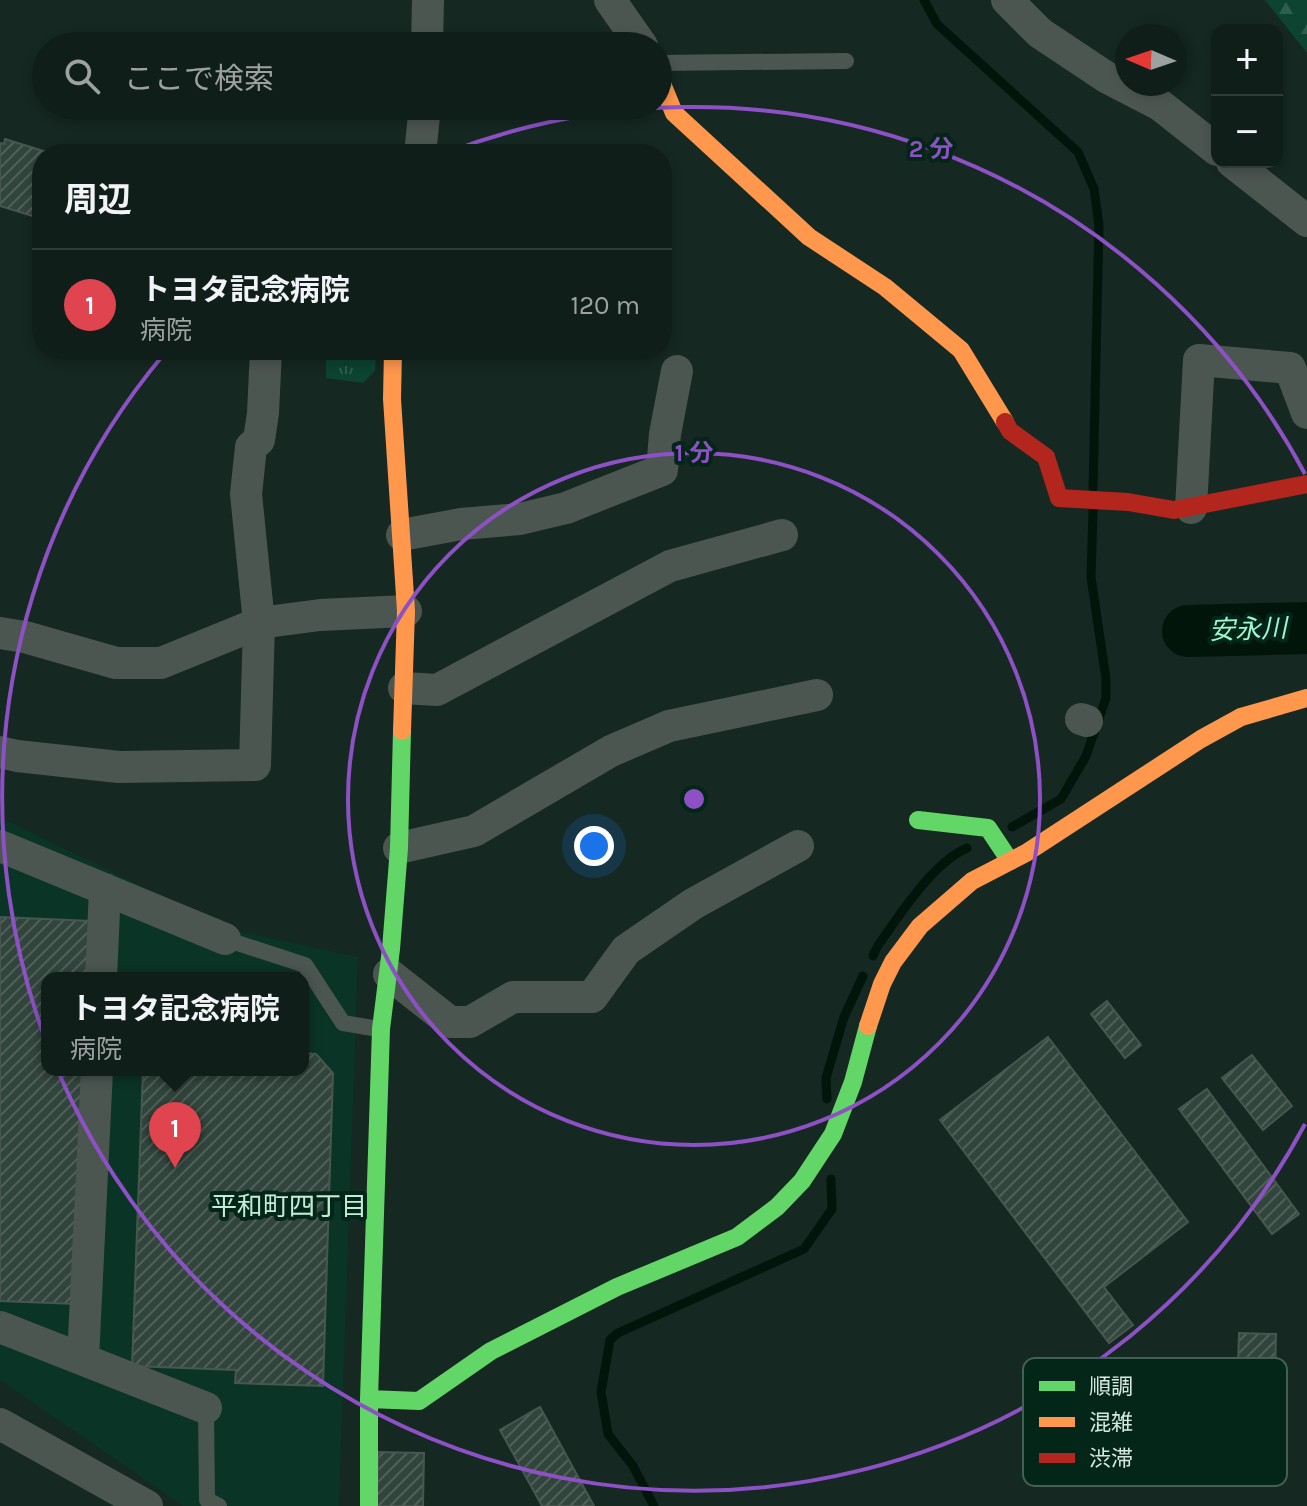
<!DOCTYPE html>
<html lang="ja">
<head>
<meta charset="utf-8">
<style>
  :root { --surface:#101e19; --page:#192722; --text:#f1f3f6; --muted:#9ca2a2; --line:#303c38; --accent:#92a49c }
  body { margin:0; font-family:Karla,"Noto Sans JP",sans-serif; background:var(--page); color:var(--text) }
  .controls { position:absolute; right:24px; top:24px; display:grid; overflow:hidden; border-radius:16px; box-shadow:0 4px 12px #0003 }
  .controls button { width:72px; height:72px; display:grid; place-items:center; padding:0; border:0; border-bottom:2px solid var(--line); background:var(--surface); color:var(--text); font:40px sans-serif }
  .compass { position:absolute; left:1115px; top:24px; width:72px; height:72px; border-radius:50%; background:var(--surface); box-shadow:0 4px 12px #0003; rotate:272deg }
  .you { position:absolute; left:594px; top:846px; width:28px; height:28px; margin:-20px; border:6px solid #fff; border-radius:50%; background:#1a73e8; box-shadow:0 0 0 12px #1a73e833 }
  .badge { display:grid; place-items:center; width:52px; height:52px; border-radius:50%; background:var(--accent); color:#fff; font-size:26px; font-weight:700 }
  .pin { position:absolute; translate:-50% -66px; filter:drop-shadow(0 2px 4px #0008) }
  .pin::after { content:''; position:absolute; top:42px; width:28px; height:24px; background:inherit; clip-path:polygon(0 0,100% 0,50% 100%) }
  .popup { position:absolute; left:41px; top:972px; width:268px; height:104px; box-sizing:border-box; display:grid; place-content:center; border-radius:16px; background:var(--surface); filter:drop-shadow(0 2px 6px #0005); font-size:26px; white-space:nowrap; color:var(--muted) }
  .popup b { font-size:30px; color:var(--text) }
  .popup::after { content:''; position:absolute; left:50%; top:100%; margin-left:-16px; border:16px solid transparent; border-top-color:var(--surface) }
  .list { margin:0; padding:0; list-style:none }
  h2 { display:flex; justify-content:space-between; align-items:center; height:104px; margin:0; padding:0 32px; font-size:34px }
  h2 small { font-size:26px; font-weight:400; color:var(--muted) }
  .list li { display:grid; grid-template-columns:52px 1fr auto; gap:24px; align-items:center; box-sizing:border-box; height:112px; padding:0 32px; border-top:2px solid var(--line) }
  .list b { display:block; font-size:30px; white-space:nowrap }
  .list p { margin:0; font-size:26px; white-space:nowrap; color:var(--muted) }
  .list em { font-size:26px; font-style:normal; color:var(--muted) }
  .icon { flex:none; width:44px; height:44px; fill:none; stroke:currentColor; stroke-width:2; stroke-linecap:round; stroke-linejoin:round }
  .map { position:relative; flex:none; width:1307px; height:1506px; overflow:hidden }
  .search { position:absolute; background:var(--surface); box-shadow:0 4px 12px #0003; left:32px; top:32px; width:640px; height:88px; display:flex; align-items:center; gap:20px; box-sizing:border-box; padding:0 28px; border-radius:44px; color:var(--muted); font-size:30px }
  .panel { position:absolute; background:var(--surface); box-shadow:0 4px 12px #0003; left:32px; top:144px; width:640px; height:216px; border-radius:32px }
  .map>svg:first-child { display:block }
  .built { fill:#0a3426; fill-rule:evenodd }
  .forest { fill:url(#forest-firs) }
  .park { fill:url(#park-tufts) }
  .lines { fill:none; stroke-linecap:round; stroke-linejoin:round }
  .stream { stroke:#02150b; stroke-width:9 }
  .river { stroke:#02150b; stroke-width:52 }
  .building { fill:url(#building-hatch); stroke:#475750; stroke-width:2 }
  .lane { stroke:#4c5651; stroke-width:16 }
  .street { stroke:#4c5651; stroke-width:32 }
  .fast { stroke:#63d668; stroke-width:18 }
  .slow { stroke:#ff974d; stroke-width:18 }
  .jam { stroke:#b3261e; stroke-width:18 }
  .ring { fill:none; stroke:#8d51c5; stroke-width:4 }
  .labels { text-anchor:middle; stroke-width:8; stroke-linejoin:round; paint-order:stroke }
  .water-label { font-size:26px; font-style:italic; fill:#9ff7d1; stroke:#032619 }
  .neighbourhood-label { font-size:26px; fill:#c4ead8; stroke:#032619 }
  .key { fill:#032619; stroke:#426054; stroke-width:2 }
  .key-label { font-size:22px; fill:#d5e7de }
  .centre { fill:#8d51c5; stroke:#032619; stroke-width:4 }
  .ring-label { font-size:24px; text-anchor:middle; font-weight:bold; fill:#8d51c5; stroke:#032619; stroke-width:8; stroke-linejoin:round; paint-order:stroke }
</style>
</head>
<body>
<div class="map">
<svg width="1307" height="1506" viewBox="0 0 1307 1506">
  <defs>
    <pattern id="forest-firs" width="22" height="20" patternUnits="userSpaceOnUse" patternTransform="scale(2)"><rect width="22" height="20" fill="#0c4331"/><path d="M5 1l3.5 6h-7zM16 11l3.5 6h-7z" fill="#2e5e4e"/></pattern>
    <pattern id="park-tufts" width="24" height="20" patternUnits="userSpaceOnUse" patternTransform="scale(2)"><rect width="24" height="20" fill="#0c4331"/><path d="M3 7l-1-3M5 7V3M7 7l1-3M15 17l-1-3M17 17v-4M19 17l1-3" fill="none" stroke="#2e5e4e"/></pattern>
    <pattern id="building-hatch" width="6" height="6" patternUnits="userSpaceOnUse" patternTransform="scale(2)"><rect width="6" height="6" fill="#32453d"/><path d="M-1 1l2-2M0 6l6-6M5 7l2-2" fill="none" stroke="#4f6059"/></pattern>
  </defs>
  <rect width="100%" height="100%" fill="#152821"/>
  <path class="built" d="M0 817 229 929 358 957 339 1506H183L0 1380ZM47 978H303V1070H47Z"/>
  <path class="forest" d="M1265 0H1307V53Z"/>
  <path class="park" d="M326 350H376L375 371 363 383 326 378Z"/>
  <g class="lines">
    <path class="stream" d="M924 0 937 24 1078 152 1094 189 1099 225 1093 488
      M1012 827 1061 799 1086 756 1106 698V679L1091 577 1093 511
      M873 956 877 947C899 916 932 863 967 848
      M827 1099 826 1078 844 1017 863 976
      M654 1506 633 1466 608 1434 601 1392 610 1340 618 1333 804 1249 832 1209 831 1179"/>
    <path class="river" d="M1188 631 1307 628"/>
  </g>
  <path class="building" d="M5 139 53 154H42V219L0 206V143L4 144Z
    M0 917 91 921 89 978H47V1070H85L76 1304 0 1301Z
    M1107 1001 1141 1045 1125 1058 1091 1014Z
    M1048 1037 1188 1222 1104 1287 1133 1325 1109 1343 940 1120Z
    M303 1053 316 1054 333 1073 323 1386 235 1383 236 1370 132 1366 143 1070H303Z
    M1252 1055 1292 1106 1263 1130 1222 1078Z
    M1207 1089 1299 1214 1272 1234 1179 1109Z
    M1239 1333 1276 1334 1274 1428 1236 1427Z
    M540 1407 594 1506H542L500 1430Z
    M378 1452 424 1453 423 1506H377Z"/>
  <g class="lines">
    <path class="lane" d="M658 63 846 61
      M225 939 305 965 343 1023 379 1029
      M206 1408 207 1500 219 1506"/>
    <path class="street" d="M610 0 642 46
      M1007 0 1040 33 1106 77 1160 105 1217 150
      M427 46 428 0
      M420 154 425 106
      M1232 162 1307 221
      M266 350 263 413 259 440 251 447 246 494 259 623 320 615 406 611
      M1191 508 1199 360 1290 368 1307 413
      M402 535 461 524 520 519 566 508 662 470 665 434 677 371
      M0 633 25 637 116 663H161L259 623 255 765 119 767 17 756 0 752
      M404 688 437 690 670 566 782 535
      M1081 719 1087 721
      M0 846 225 939
      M399 848 474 831 611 751 669 726 817 695
      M389 974 450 1022H470L513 997H592L626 950 693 904 798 846
      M101 978 105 889
      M0 1327 206 1408
      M83 1359 97 1070
      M0 1424 147 1506"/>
    <path class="fast" d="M918 820 988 828 1010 861
      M369 1399 419 1401 491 1351 617 1287 737 1237 777 1207 802 1181 833 1134 853 1082 868 1026
      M369 1506V1399L381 1029 391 949 399 848 402 731"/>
    <path class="slow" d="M658 74 674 113 809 237 885 287 961 350 1005 422
      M393 350 392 399 406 611 402 731
      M868 1026 882 984 893 962 920 926 972 881 1026 853 1201 739 1241 717 1307 698"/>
    <path class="jam" d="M1005 422 1010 431 1046 457 1059 498 1128 502 1174 510 1307 484"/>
  </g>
  <g class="ring">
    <circle cx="694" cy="799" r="346"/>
    <path d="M1305 1124A692 692 0 1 1 164 354M446 153A692 692 0 0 1 1305 474"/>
  </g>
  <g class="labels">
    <g class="water-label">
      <text transform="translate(1248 629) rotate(-2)" y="9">安永川</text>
    </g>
    <g class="neighbourhood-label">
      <text x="289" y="1215">平和町四丁目</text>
    </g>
  </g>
  <rect x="1023" y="1358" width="264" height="128" rx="12" class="key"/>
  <rect x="1039" y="1381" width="36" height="10" fill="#63d668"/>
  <rect x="1039" y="1417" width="36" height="10" fill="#ff974d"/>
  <rect x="1039" y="1453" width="36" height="10" fill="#b3261e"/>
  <g class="key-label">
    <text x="1089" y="1394">順調</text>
    <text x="1089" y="1430">混雑</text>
    <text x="1089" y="1466">渋滞</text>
  </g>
  <circle cx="694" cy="799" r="12" class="centre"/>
  <g class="ring-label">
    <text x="931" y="157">2 分</text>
    <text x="694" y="461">1 分</text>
  </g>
</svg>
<div class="controls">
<button>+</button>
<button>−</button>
</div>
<svg class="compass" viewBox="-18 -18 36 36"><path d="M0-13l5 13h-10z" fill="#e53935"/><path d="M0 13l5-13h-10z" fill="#9ca2a2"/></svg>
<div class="you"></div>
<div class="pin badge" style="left:175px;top:1168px;background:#e0444e">1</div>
<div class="popup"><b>トヨタ記念病院</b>病院</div>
<div class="search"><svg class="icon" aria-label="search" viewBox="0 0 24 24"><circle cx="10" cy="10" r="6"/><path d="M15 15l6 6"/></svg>ここで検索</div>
<section class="panel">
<h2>周辺<small></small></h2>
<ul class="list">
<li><span class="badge" style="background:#e0444e">1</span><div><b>トヨタ記念病院</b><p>病院</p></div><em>120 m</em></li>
</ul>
</section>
</div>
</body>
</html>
